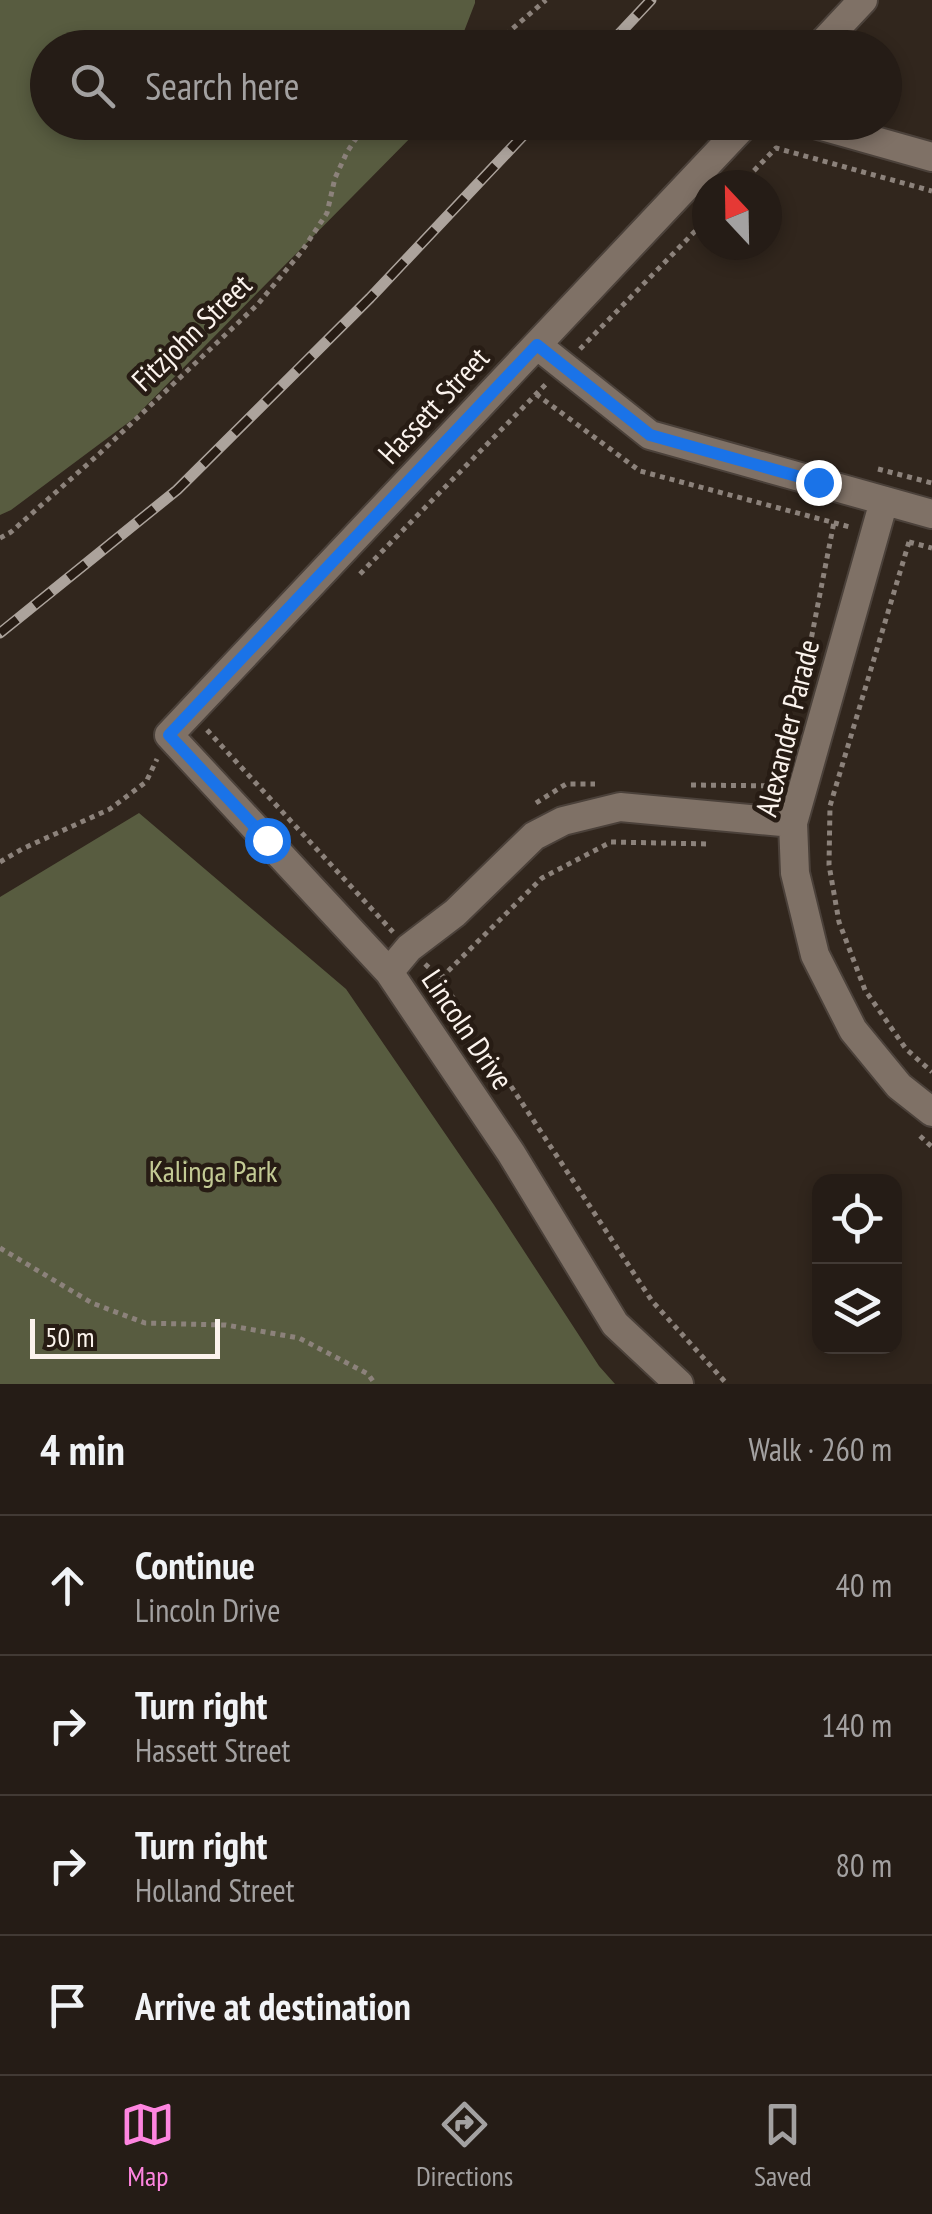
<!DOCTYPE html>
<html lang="en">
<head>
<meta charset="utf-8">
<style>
  :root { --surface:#251c16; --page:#312923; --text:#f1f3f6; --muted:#a3a1a1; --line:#423a35; --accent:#fe85e0 }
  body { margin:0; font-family:"PT Sans Narrow",sans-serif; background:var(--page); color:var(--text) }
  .controls { position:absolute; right:30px; bottom:30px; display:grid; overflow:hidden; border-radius:20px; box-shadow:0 5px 15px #0003 }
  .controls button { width:90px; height:90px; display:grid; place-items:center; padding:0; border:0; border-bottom:2px solid var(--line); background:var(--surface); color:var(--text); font:50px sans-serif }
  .compass { position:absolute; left:692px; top:170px; width:90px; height:90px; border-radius:50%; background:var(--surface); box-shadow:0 5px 15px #0003; rotate:338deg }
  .scale { position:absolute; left:30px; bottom:25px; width:190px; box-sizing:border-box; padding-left:10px; border:5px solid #fbf3ed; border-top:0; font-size:28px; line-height:35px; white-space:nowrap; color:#fbf3ed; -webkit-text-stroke:8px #271c14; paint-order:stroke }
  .stop { position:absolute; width:30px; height:30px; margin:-22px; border:8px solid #1a73e8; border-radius:50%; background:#fff }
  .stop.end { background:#1a73e8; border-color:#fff; box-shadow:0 2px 10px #0008 }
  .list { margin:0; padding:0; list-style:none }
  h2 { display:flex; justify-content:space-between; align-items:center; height:130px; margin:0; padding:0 40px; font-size:42px }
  h2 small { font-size:32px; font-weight:400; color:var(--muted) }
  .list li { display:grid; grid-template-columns:65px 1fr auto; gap:30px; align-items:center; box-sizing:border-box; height:140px; padding:0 40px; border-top:2px solid var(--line) }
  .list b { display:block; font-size:38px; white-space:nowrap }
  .list p { margin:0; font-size:32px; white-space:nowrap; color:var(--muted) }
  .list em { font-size:32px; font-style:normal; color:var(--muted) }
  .icon { flex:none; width:55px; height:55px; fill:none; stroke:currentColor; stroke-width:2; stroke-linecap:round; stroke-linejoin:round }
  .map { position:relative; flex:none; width:932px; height:1384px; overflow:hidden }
  .search { position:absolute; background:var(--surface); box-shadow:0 5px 15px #0003; left:30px; right:30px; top:30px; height:110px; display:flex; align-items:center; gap:25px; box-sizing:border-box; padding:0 35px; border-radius:55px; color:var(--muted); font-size:38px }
  .sheet { height:690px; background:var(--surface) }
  nav { display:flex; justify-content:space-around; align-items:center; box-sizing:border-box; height:140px; border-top:2px solid var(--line); background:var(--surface); font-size:28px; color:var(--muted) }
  nav a { display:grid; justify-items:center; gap:5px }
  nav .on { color:var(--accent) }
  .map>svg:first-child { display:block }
  .forest { fill:#585c40 }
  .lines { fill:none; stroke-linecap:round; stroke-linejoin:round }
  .street-casing { stroke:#4b413a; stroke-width:32 }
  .path { stroke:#8c827b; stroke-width:5; stroke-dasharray:5 5; stroke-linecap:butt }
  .street { stroke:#7f7166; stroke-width:28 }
  .rail-casing { stroke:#aca39c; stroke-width:11 }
  .rail { stroke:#271c14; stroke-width:8; stroke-dasharray:22; stroke-linecap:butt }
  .route { stroke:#1a73e8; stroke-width:12 }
  .labels { text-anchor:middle; stroke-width:9; stroke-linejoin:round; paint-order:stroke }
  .street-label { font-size:30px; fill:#fbf3ed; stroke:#271c14 }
  .park-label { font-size:30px; fill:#c3ca94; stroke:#271c14 }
</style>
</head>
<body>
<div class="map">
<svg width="932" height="1384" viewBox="0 0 932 1384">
  <rect width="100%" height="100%" fill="#31261d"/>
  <path class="forest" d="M0 0H475V3L458 47 48 48V122L425 123 133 419 11 510 0 515Z
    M139 813 346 989 494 1205 599 1366 615 1384H0V897Z"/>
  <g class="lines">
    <defs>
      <path id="street" d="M818 48 863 0
        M808 122 932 157
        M537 345 650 435 932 514
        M884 501 793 823 795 873 815 955 853 1030 899 1086 932 1112
        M389 972 409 948 455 913 534 836 563 821 620 807 793 823
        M679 1384 615 1324 511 1153 389 972 169 735 747 122"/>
    </defs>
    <use href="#street" class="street-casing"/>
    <path class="path" d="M490 48 546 0
      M740 185 776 148 932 191
      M580 349 707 219
      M536 394 640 471 850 527
      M878 469 932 483
      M0 538 11 532 99 454 258 304 302 251 327 213 335 178 347 152 367 122
      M909 542 830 806 829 865 839 922 865 990 906 1049 932 1072
      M909 542 932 548
      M360 574 548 382
      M802 686 834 522
      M207 730 393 932
      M691 785 780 786
      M536 803 566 784H595
      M0 862 22 849 110 809 146 782 157 759
      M425 964 440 978 652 1301 727 1384
      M441 978 542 878 611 842 710 844
      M920 1136 932 1147
      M0 1248 92 1303 145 1323 226 1325 299 1338 368 1374 375 1384"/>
    <use href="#street" class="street"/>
    <defs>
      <path id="rail" d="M606 48 651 0
        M0 633 177 490 370 298 536 122"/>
    </defs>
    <use href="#rail" class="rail-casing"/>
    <use href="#rail" class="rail"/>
  </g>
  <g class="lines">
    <path class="route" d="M267 840 169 735 537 345 650 435 818 482"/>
  </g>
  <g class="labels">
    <g class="street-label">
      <text transform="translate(192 333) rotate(-44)" y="10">Fitzjohn Street</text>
      <text transform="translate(434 406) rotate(-47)" y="10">Hassett Street</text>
      <text transform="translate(788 728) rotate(-76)" y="10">Alexander Parade</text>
      <text transform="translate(467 1030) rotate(56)" y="10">Lincoln Drive</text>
    </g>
    <g class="park-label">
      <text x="213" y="1182">Kalinga Park</text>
    </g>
  </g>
</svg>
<div class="controls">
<button><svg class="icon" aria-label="locate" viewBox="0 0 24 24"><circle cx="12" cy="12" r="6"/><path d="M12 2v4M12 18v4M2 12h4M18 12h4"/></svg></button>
<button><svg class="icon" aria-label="layers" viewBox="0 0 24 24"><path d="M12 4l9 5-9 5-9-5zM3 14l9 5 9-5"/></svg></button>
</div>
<svg class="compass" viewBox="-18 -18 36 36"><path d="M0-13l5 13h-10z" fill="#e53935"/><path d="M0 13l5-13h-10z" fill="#a3a1a1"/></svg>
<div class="scale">50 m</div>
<div class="stop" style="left:267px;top:840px"></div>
<div class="stop end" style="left:818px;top:482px"></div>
<div class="search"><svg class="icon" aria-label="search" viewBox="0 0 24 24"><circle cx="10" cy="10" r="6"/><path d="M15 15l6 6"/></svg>Search here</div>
</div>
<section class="sheet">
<h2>4 min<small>Walk · 260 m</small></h2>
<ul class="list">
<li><svg class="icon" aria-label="ahead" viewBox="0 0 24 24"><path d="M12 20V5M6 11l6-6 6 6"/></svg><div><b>Continue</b><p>Lincoln Drive</p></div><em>40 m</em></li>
<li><svg class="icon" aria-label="right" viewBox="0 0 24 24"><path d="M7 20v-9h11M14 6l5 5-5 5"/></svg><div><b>Turn right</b><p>Hassett Street</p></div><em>140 m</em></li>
<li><svg class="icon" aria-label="right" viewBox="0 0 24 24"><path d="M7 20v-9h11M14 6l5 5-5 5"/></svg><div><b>Turn right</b><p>Holland Street</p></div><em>80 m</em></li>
<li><svg class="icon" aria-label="arrive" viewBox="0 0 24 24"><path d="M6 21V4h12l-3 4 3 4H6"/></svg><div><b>Arrive at destination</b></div></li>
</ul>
</section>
<nav>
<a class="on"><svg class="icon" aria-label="map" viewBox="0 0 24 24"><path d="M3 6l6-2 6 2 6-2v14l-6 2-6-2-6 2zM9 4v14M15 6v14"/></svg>Map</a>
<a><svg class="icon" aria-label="directions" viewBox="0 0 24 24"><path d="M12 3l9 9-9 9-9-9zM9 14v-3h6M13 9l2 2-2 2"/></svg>Directions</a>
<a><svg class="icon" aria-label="saved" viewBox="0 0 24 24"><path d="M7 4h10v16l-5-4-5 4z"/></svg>Saved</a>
</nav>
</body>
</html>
